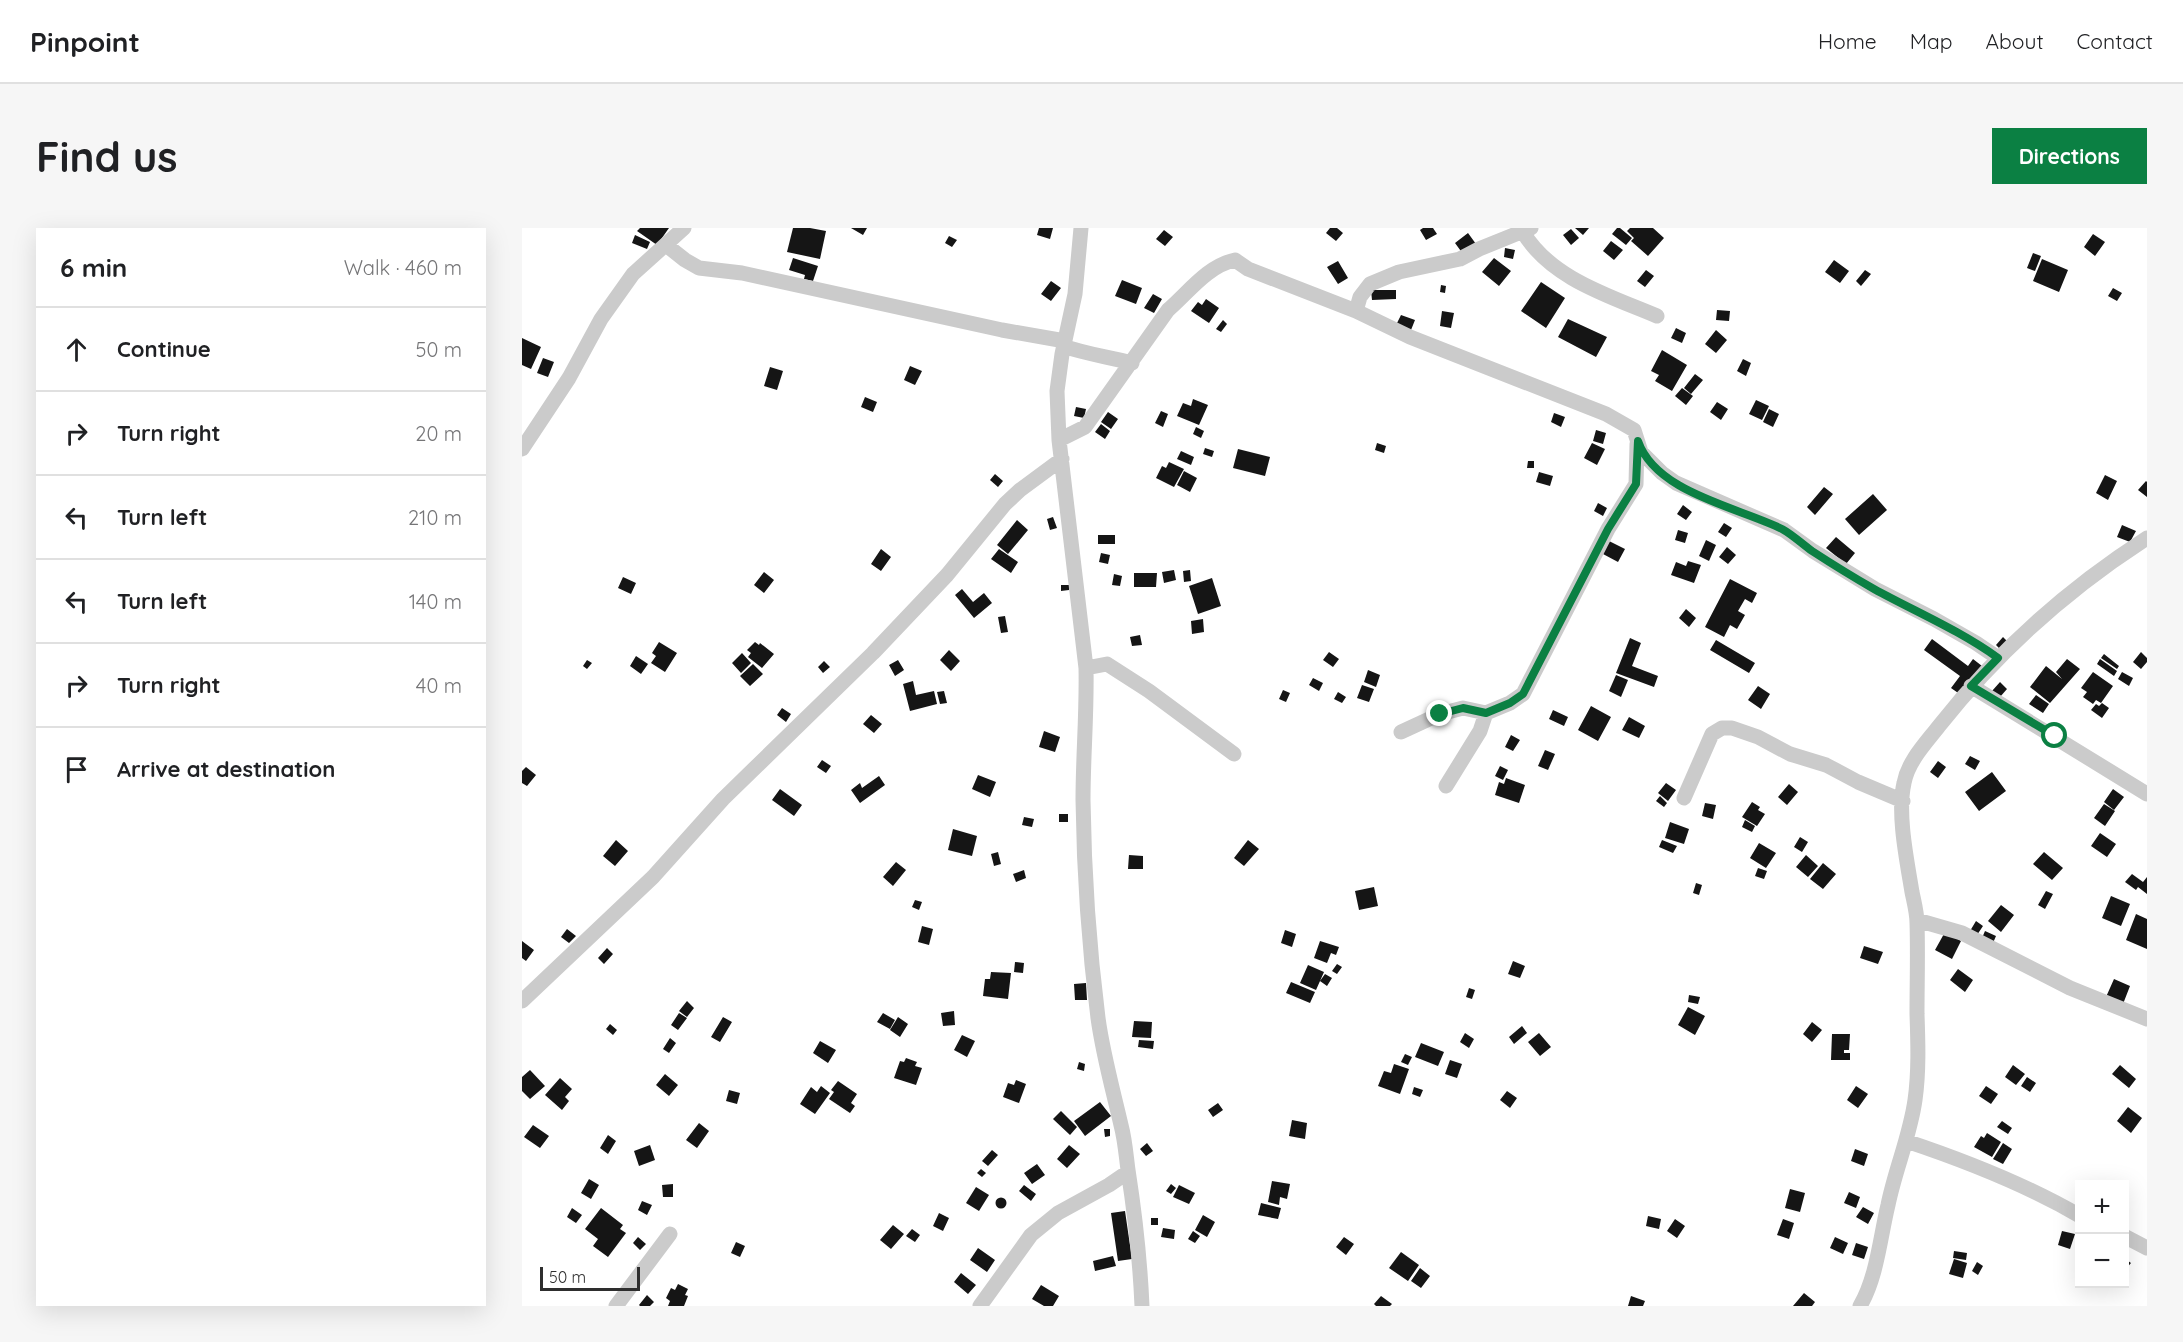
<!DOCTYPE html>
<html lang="en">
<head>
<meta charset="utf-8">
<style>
  :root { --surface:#fff; --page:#f6f6f6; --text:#202124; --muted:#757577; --line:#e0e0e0; --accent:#0b8043 }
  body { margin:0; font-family:Quicksand,sans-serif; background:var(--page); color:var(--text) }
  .controls { position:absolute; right:18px; bottom:18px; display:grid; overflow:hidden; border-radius:0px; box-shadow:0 6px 24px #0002 }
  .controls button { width:54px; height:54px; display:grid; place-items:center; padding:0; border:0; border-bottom:2px solid var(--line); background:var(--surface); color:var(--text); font:30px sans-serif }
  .scale { position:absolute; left:18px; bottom:15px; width:100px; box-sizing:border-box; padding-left:6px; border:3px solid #2e2e2e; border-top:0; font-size:16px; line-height:21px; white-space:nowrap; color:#2e2e2e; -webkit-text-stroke:4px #fff; paint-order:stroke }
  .stop { position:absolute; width:18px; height:18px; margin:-14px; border:4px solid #0b8043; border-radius:50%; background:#fff }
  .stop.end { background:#0b8043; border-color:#fff; box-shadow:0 2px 6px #0008 }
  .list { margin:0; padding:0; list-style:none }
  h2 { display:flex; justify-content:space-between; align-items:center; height:78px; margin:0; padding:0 24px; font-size:26px }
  h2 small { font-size:20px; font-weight:400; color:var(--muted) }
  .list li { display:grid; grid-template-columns:39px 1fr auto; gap:18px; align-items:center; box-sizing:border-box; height:84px; padding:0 24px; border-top:2px solid var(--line) }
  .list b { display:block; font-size:22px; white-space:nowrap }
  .list em { font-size:20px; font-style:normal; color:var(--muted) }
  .icon { flex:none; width:33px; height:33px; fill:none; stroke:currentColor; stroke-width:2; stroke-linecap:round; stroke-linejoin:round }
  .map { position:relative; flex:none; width:1625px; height:1078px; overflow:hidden; border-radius:0px }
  header { display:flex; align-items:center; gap:36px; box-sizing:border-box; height:84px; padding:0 30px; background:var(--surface); border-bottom:2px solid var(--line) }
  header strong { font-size:28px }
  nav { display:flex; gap:33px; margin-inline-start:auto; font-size:21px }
  .intro { display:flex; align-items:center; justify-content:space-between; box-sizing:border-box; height:144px; padding:0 36px }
  h1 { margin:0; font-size:42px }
  .button { padding:15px 27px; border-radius:0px; background:var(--accent); color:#fff; font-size:21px; font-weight:700 }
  main { display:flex; gap:36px; padding:0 36px }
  aside { flex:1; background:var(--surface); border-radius:0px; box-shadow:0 6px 24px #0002 }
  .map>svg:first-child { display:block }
  .building { fill:#151515 }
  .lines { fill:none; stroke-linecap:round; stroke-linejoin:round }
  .minor { stroke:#cbcbcb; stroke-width:15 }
  .route { stroke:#0b8043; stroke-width:8 }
</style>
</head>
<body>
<header>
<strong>Pinpoint</strong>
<nav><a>Home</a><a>Map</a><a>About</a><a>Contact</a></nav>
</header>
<div class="intro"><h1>Find us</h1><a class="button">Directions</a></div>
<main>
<aside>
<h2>6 min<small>Walk · 460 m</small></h2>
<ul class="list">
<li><svg class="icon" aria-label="ahead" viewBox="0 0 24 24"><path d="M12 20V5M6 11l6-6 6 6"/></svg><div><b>Continue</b></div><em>50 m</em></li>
<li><svg class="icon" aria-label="right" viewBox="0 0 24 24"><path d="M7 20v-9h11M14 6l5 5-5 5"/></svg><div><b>Turn right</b></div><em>20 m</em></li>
<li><svg class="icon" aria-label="left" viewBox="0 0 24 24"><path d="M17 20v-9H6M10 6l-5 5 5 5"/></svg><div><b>Turn left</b></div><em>210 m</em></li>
<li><svg class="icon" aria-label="left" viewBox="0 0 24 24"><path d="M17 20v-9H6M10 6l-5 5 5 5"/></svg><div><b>Turn left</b></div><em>140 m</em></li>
<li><svg class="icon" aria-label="right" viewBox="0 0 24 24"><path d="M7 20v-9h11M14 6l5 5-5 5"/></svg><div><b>Turn right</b></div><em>40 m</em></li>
<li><svg class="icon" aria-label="arrive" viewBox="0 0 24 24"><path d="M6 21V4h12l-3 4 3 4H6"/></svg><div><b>Arrive at destination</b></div></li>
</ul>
</aside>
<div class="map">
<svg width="1625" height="1078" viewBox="0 0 1625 1078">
  <rect width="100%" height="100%" fill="#fff"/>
  <path class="building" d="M118 0H147L135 17 115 3Z
    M271 0H288L304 3 298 31 265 24Z
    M329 0H345L341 7Z
    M517 0H531L528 11 515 7Z
    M808 0H815L821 5 814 13 804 5Z
    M901 0H911L915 6 904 12 898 2Z
    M1053 0H1067L1061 7Z
    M1095 0H1098L1110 10 1104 17 1090 6Z
    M1108 0H1131L1142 10 1126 28 1109 13 1112 10 1105 3Z
    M1049 1 1057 10 1049 17 1041 7Z
    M642 2 651 9 643 18 634 11Z
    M946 5 954 16 941 26 933 15Z
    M1571 6 1583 14 1573 28 1562 19Z
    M113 7 128 14 125 21 110 15Z
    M427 8 435 12 430 19 423 15Z
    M1089 13 1101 22 1092 32 1081 23Z
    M983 20 993 22 991 31 982 29Z
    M1511 25 1519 28 1513 43 1505 40Z
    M271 30 296 38 291 53 282 51 283 47 267 42Z
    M972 30 989 43 977 58 960 44Z
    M1520 31 1546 42 1537 64 1511 53Z
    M1312 32 1327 43 1318 55 1303 44Z
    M816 33 826 50 816 56 805 39Z
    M1124 42 1132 48 1123 59 1115 53Z
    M1343 42 1349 46 1339 58 1334 53Z
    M600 52 620 60 614 76 593 68Z
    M529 53 539 60 529 73 519 66Z
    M1019 54 1043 70 1024 100 999 83Z
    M919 57 924 58 923 65 918 64Z
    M1591 60 1600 65 1595 73 1586 68Z
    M849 62H874V71L850 72Z
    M631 66 640 71 632 85 622 80Z
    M684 71 697 80 687 95 669 83 676 74 680 77Z
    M1195 82 1208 83 1207 93 1194 92Z
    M920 83 932 85 929 100 918 98Z
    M879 87 893 92 889 102 874 97Z
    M1046 91 1085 109 1074 129 1036 109Z
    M701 92 705 96 699 104 694 101Z
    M1154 100 1164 105 1160 115 1149 110Z
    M1194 102 1205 112 1194 125 1183 116Z
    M0 110 19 119 9 141 0 137Z
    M1140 122 1165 137 1150 163 1133 153 1137 147 1129 143Z
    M21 130 32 134 26 149 15 145Z
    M1221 131 1229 135 1224 148 1215 143Z
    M388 138 400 143 393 157 382 152Z
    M248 139 261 143 255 162 242 158Z
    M1173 146 1181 152 1169 166 1162 160Z
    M1160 160 1171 168 1164 177 1153 168Z
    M343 169 355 174 351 184 339 179Z
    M671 171 686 177 677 197 655 188 661 175 669 178Z
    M1234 172 1247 178 1240 192 1227 186Z
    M1195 174 1206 181 1199 192 1188 184Z
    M554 179 564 181 562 190 552 188Z
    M1247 181 1257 186 1251 199 1241 194Z
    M639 183 646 186 641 199 633 195Z
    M586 184 596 191 589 201 579 194Z
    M1032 185 1043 189 1039 199 1029 194Z
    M579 196 588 203 583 211 573 204Z
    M674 199 682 203 679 210 671 206Z
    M1074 202 1084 205 1081 216 1071 213Z
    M855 215 864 218 862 225 853 222Z
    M1070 215 1083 221 1075 237 1062 230Z
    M683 220 692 223 690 229 681 226Z
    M716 221 748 229 743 248 711 240Z
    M659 223 672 229 669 237 655 231Z
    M1006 233H1012V240H1005Z
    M647 234 662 241 652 259 634 250 640 238 644 240Z
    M662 243 675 250 668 264 655 257Z
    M1017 244 1031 248 1028 258 1014 254Z
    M473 246 481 253 476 259 468 252Z
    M1583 247 1595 253 1586 272 1574 265Z
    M1624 253 1625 254V269L1616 262Z
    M1302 259 1311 266 1293 287 1285 279Z
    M1351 266 1365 282 1337 307 1323 291Z
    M1076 275 1085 280 1081 288 1072 283Z
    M1161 277 1170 284 1164 292 1155 286Z
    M531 289 535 300 528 302 525 291Z
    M495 292 506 302 486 326 475 317Z
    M1202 295 1210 300 1204 309 1196 304Z
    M1600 297 1614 303 1608 314 1595 309Z
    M1156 302 1166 305 1163 315 1153 312Z
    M576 307H593V316H576Z
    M1314 309 1333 325 1324 336 1304 320Z
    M1184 312 1194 317 1187 333 1177 328Z
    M1087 313 1103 321 1096 334 1081 326Z
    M1205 319 1214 327 1206 336 1197 329Z
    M359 321 369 329 359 343 349 336Z
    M477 321 496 334 489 345 469 331Z
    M579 325 588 327 586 336 577 334Z
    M1166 333 1179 337 1172 355 1149 347 1154 334 1164 338Z
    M652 342 654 352 642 355 640 344Z
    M668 342 669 353 662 354 661 343Z
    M242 344 252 352 242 365 232 357Z
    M612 345H635L634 359H612Z
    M592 346 600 348 598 358 590 357Z
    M101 349 114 355 109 366 96 360Z
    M690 350 699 378 676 386 667 358Z
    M1208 351 1235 365 1230 375 1223 371 1216 383 1223 387 1215 401 1208 397 1202 409 1183 399Z
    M539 357H547V362L539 363Z
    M440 361 451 374 462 365 470 375 452 390 433 367Z
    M1164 381 1174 390 1167 399 1157 390Z
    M483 388 486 404 479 405 476 389Z
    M681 391 682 404 670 406 669 393Z
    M618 407 620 417 610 418 608 409Z
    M1481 409 1486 414 1479 422 1474 417Z
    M1108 410 1119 415 1110 438 1136 448 1132 459 1094 445Z
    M1410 411 1446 438 1451 431 1460 438 1439 467 1429 460 1438 448 1402 422Z
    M1194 412 1233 435 1227 445 1188 422Z
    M137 414 155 425 143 444 129 435 134 428 130 425Z
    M233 414 237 417 238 415 252 426 240 440 226 429 229 425 225 422Z
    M427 422 438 433 429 443 418 432Z
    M807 424 817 431 811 439 801 432Z
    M1619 424 1625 430V434L1619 441 1611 434Z
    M220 425 229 435 219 445 210 435Z
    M1582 426 1597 438 1595 441 1579 430Z
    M114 428 126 436 119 446 108 438Z
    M1545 431 1558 441 1528 475 1508 459 1524 438 1540 451 1534 444Z
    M1578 431 1595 443 1592 448 1575 436Z
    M65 432 70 435 65 441 61 438Z
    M376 432 382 442 373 448 367 437Z
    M302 433 308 439 301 445 296 439Z
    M231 436 241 446 228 458 218 448Z
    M846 442 858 447 854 459 842 454Z
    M1571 444 1591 458 1579 475 1574 472 1571 476 1561 469 1565 464 1559 460Z
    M1600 444 1611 450 1607 458 1596 451Z
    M1094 447 1106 452 1099 469 1087 463Z
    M791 450 801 455 797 463 787 457Z
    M391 453 394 467 412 463 415 476 388 483 381 456Z
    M1478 454 1485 461 1478 469 1470 463Z
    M840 457 852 461 847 474 835 470Z
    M1236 458 1248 466 1239 481 1226 472Z
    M761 462 768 465 764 474 757 471Z
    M422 463 425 475 418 476 415 464Z
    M816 464 824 469 820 475 812 471Z
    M1514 467 1527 476 1521 485 1507 476Z
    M1580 475 1587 480 1580 490 1569 482 1574 476 1577 478Z
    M1069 478 1089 489 1076 513 1056 502Z
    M260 480 269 486 264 494 255 487Z
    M1031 482 1046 489 1042 498 1027 491Z
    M349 487 360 496 352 505 341 496Z
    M1107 489 1123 498 1117 510 1100 502Z
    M522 503 538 509 533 524 517 519Z
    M989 507 998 512 991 523 983 519Z
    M1023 522 1033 526 1026 542 1016 538Z
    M1448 528 1458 533 1453 542 1443 536Z
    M300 532 309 538 304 545 295 539Z
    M1416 533 1424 539 1416 550 1408 544Z
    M978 538 986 542 981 552 973 548Z
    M4 539 14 547 5 558 0 555V543Z
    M1470 544 1484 563 1457 583 1443 564Z
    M456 547 474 554 468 569 450 561Z
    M357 548 363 557 338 575 329 562 338 555 340 560Z
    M984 550 1003 557 997 575 973 567 977 554 982 556Z
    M1144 555 1154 562 1146 573 1136 565Z
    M1267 556 1276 564 1265 577 1256 569Z
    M258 561 280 577 272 588 250 572Z
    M1591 561 1602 569 1592 582 1582 574Z
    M1138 568 1145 575 1142 579 1134 573Z
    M1230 574 1238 579 1236 582 1243 586 1235 598 1220 589Z
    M1183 575 1194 577 1191 591 1180 588Z
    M1582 576 1593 583 1583 598 1572 590Z
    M537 586H546V594H537Z
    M502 589 512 591 510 599 500 597Z
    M1223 592 1233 598 1230 604 1220 599Z
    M1148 594 1167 601 1162 616 1143 610Z
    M431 601 455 608 450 628 426 622Z
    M1578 605 1594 616 1585 629 1569 618Z
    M1278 609 1286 614 1280 624 1272 619Z
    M94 612 106 623 93 638 81 628Z
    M726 612 737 621 722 638 712 630Z
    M1140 612 1155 618 1151 625 1137 619Z
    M1237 615 1254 625 1244 640 1228 630Z
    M476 624 479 636 472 638 469 626Z
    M1522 624 1541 640 1530 652 1511 636Z
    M607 627 621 628V641H606Z
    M1284 627 1296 638 1286 649 1274 639Z
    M374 634 384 642 371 658 361 649Z
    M1301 635 1314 646 1301 661 1288 651Z
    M1236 640 1245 643 1242 651 1233 648Z
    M502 642 504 650 494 654 491 646Z
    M1610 646 1621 654 1625 649V666L1616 659 1614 662 1603 654Z
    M1174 655 1180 657 1177 667 1171 665Z
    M852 659 856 678 837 682 833 663Z
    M1524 663 1531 666 1523 681 1516 677Z
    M1589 668 1608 676 1599 698 1580 690Z
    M393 672 400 674 397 682 390 679Z
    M1479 677 1492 687 1479 704 1466 693Z
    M1614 686 1625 691V721L1604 712Z
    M1454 693 1461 698 1455 707 1448 703Z
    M400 698 411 701 407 717 396 714Z
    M45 701 54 708 47 715 39 709Z
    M763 702 774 706 770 719 759 715Z
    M1463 703 1474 708 1471 715 1460 710Z
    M1423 704 1439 713 1430 731 1413 722Z
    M0 713 12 722 4 733 0 730Z
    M798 713 817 719 814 727 809 725 805 735 792 730Z
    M1342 718 1361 724 1356 736 1338 730Z
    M85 720 91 726 82 736 76 730Z
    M991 733 1003 738 998 750 986 746Z
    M493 734 502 735 501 745 492 744Z
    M815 736 820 739 815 746 810 743Z
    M786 737 802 744 794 762 778 755Z
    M1436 741 1451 752 1443 764 1428 752Z
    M469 744 489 745 486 771 461 768 463 751H468Z
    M803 746 810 750 805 758 798 753Z
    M1592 751 1608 758 1601 776 1584 769Z
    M769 754 793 764 788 775 764 765Z
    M564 755 565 772H553L552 756Z
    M947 760 953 762 950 771 944 769Z
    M1167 767 1178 769 1176 776 1166 774Z
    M165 773 172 780 165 789 157 783Z
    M1166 779 1183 788 1173 807 1156 797Z
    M432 783 433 797 421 798 419 785Z
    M157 785 165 790 156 802 149 797Z
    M361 785 373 792 368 801 355 794Z
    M201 789 210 794 198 814 189 809Z
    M376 789 386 796 378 809 368 802Z
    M612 793 630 794 629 810 610 809Z
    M1290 794 1300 802 1290 814 1281 806Z
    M88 796 95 802 91 807 84 801Z
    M1000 798 1005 805 992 816 987 809Z
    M943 805 952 811 947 820 938 814Z
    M1017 805 1029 819 1018 828 1006 814Z
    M1310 806H1328L1327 822H1322V825H1328V832H1309Z
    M440 807 453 813 445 829 432 822Z
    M148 810 154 815 147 825 141 821Z
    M617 812 632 813 631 821 616 819Z
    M298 813 314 822 306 835 291 825Z
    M899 815 922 824 916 838 893 829Z
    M883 826 890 829 886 837 879 834Z
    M384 830 395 834 393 838 400 840 394 857 372 850 378 833 382 834Z
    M928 832 940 836 935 850 923 846Z
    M557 834 563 836 562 843 555 841Z
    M872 836 887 841 878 866 856 858 862 843 869 845Z
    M1491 837 1503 846 1494 857 1483 849Z
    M1598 837 1614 851 1607 860 1590 846Z
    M8 842 23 858 8 871 0 863V849Z
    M143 846 156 857 147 868 134 857Z
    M1505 849 1514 855 1508 864 1499 858Z
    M38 850 50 861 43 869 47 873 40 882 23 867Z
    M494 852 504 856 497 875 481 869 486 855 492 857Z
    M316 853 335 866 329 875 333 878 328 885 307 871 312 864 309 862Z
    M299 858 308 865 293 886 278 876 289 859 295 864Z
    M1334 858 1346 866 1336 880 1325 872Z
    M1464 858 1476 866 1469 876 1457 868Z
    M892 859 901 862 898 869 890 866Z
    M207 862 218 865 215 876 204 873Z
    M985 863 995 870 988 880 978 872Z
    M578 874 589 888 563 908 552 893Z
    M696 875 701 882 691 889 686 882Z
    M1606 879 1620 890 1609 905 1595 893Z
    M539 883 555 899 548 907 531 891Z
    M770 892 785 895 783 911 767 908Z
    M1480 893 1490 900 1486 906 1475 899Z
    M177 895 187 903 175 920 164 912Z
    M11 897 27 908 18 920 2 909Z
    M582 901H588V908L583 909Z
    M1465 905 1479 914 1470 929 1452 919 1459 908 1462 910Z
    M86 907 94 913 86 926 78 920Z
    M625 915 631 923 624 928 618 921Z
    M1481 915 1490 921 1481 936 1471 931Z
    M128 917 133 932 117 938 112 923Z
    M547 917 558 926 545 940 535 931Z
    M1333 921 1346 926 1342 938 1329 933Z
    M470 922 476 927 466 938 460 933Z
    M515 936 523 947 510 956 502 945Z
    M459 941 464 945 460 949 455 945Z
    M67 951 77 957 69 971 59 965Z
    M750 953 768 956 765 971 758 969 757 977 746 974Z
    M151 956V969H141L140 957Z
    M649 956 654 960 649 966 644 963Z
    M502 957 514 966 509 973 497 963Z
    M657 957 673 965 667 976 651 969Z
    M454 959 467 967 457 983 444 975Z
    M1268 961 1283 965 1278 984 1263 980Z
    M1327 964 1338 969 1334 980 1322 975Z
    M473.5 975a5.5 5.5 0 1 1 11 0a5.5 5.5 0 1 1-11 0Z
    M120 973 130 977 125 987 116 982Z
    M739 975 759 980 756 991 736 987Z
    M1341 979 1352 985 1346 996 1334 989Z
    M50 980 60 987 54 995 45 989Z
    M79 980 101 997 98 1001 104 1005 86 1029 71 1018 76 1011 63 1001Z
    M603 983 610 1031 596 1033 589 985Z
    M417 985 427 990 421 1003 411 998Z
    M681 987 693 994 685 1009 673 1002Z
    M1126 988 1139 991 1137 1001 1124 998Z
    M629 990H636V997H629Z
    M1153 991 1163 998 1155 1010 1145 1003Z
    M1261 991 1272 995 1267 1011 1255 1007Z
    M371 997 382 1006 369 1021 358 1012Z
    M641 1000 653 1002 652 1011 639 1009Z
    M390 1001 398 1007 393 1014 384 1008Z
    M671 1003 678 1008 673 1015 666 1011Z
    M1540 1003 1553 1006 1548 1021 1536 1017Z
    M116 1009 124 1016 118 1022 111 1015Z
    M822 1009 832 1016 824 1027 814 1019Z
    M1313 1009 1326 1015 1321 1026 1308 1020Z
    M214 1014 223 1018 218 1029 209 1025Z
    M1334 1015 1346 1019 1342 1031 1330 1027Z
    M456 1020 473 1032 465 1044 448 1032Z
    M1432 1023 1445 1025 1444 1032 1431 1030Z
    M879 1024 897 1037 886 1053 867 1040Z
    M591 1028 594 1038 573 1043 571 1033Z
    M1602 1030 1609 1035 1602 1043Z
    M1432 1031 1445 1035 1441 1050 1427 1046Z
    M1455 1034 1461 1038 1456 1047 1450 1043Z
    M898 1040 908 1048 899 1060 889 1053Z
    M439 1045 454 1057 446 1066 432 1054Z
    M156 1056 166 1061 163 1067 166 1068 162 1078H146L148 1073 144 1070 149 1060 153 1062Z
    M519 1057 537 1068 531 1078H522L510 1071Z
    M1282 1065 1293 1074 1290 1078H1271Z
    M125 1067 132 1074 128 1078H118L117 1077Z
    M859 1068 870 1076 868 1078H854L852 1076Z
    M1109 1068 1123 1073 1121 1078H1106Z"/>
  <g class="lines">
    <path class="minor" d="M559 0 553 66 540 126 535 163 537 212 564 440C565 485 561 528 561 572 562 645 567 719 576 790 581 827 591 862 599 897 603 912 604 927 606 942 613 987 618 1032 620 1078
      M1001 4C1029 51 1088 68 1135 88
      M144 17 163 32 177 40 220 45 480 102 543 113
      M834 83 838 69 848 56 877 44 938 31 957 21 1009 0
      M541 118C564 126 587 129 610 135
      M537 212 563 199 646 82C666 65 685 38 713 32L726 41 834 83 888 109 1084 186 1112 202 1119 224 1140 245 1154 255 1262 302 1291 323 1353 361 1412 391 1454 415 1476 430
      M0 221 47 150 79 91 111 46 162 0
      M564 440 585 436 627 463 712 526
      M1449 458 1625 566
      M879 504 918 486 941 480 964 485 988 475 1001 466 1086 301 1114 256 1115 216
      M924 558 958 503 964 485
      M1162 570 1190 506 1200 500H1210L1236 509 1268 526 1304 537 1336 554 1381 573
      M1395 692 1440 705 1548 760 1625 791
      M0 773 131 649 201 571 351 425 425 347 483 276 498 262 540 231
      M1384 913C1444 933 1503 956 1558 988
      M1602 1008 1625 1020
      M94 1078 148 1006
      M458 1078 509 1007 536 985 587 957 606 944
      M1338 1078C1355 1049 1358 1010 1366 977 1373 942 1388 908 1393 872 1397 844 1396 814 1395 786 1395 756 1396 725 1395 695 1395 685 1392 674 1390 664 1385 633 1375 586 1382 555 1386 533 1404 515 1417 498 1477 422 1544 362 1625 310"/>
  </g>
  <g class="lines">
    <path class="route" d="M918 486 941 480 964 485 988 475 1001 466 1086 301 1114 256 1116 213C1134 265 1216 279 1260 301 1271 307 1280 316 1290 323 1310 336 1331 349 1352 361 1394 384 1437 402 1476 430L1449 458 1533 508"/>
  </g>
</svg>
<div class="controls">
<button>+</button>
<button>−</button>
</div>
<div class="scale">50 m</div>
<div class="stop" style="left:1533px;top:508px"></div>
<div class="stop end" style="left:918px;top:486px"></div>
</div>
</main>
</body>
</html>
